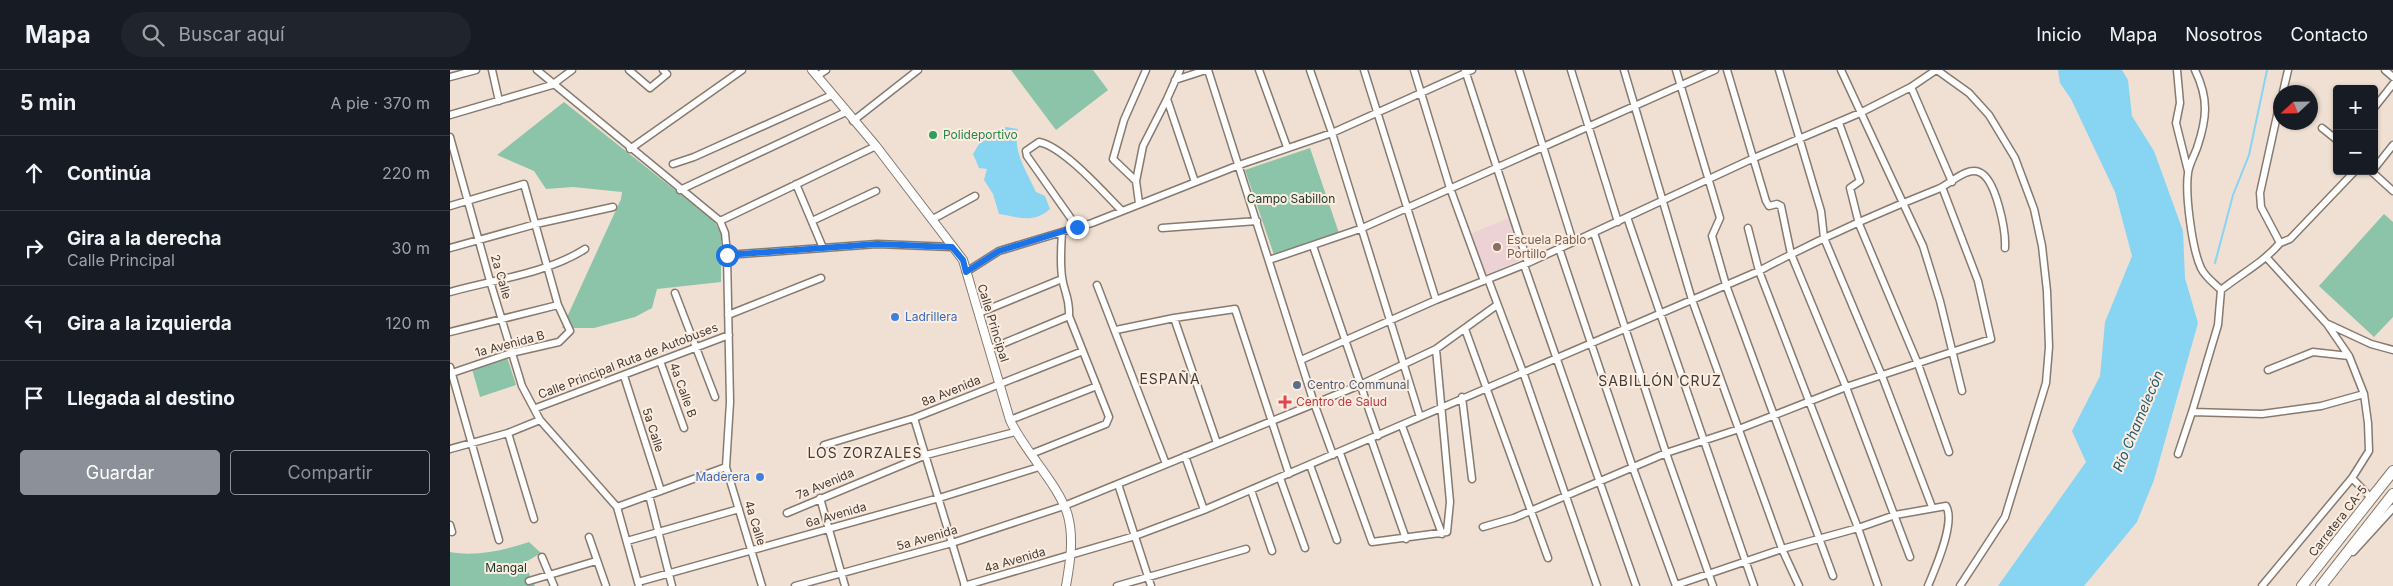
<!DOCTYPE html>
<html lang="es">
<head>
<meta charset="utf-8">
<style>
  :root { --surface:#171b24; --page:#20242c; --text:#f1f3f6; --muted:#9ea1a6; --line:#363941; --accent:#8c9099 }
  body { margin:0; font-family:Inter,sans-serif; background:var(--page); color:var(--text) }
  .controls { position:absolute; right:15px; top:15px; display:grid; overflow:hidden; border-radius:5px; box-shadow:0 1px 4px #0004 }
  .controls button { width:45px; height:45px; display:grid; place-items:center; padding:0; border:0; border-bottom:1px solid var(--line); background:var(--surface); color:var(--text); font:25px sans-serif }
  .compass { position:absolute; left:1823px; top:15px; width:45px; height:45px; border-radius:50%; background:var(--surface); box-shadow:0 1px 4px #0004; rotate:248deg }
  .stop { position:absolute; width:15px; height:15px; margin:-11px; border:4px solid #1a73e8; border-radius:50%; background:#fff }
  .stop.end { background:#1a73e8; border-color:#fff; box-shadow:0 1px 5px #0008 }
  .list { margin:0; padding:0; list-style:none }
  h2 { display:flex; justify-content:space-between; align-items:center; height:65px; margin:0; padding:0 20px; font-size:21px }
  h2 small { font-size:16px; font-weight:400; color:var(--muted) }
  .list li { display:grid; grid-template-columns:32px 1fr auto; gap:15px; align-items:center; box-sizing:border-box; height:75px; padding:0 20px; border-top:1px solid var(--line) }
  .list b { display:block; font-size:19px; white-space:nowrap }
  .list p { margin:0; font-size:16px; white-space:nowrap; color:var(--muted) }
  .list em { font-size:16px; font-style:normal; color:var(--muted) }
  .actions { display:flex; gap:10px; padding:15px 20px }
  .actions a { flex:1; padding:11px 0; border:1px solid var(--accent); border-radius:5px; text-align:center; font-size:18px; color:var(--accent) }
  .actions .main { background:var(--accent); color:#fff }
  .icon { flex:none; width:28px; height:28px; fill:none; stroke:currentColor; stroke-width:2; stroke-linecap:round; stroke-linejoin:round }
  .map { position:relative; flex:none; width:1943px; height:516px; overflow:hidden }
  header { display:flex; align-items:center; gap:30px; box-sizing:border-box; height:70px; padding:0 25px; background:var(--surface); border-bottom:1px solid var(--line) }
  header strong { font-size:24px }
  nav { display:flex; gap:28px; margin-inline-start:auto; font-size:18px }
  .search { width:350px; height:45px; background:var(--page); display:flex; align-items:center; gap:12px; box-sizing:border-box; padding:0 18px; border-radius:28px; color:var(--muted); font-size:19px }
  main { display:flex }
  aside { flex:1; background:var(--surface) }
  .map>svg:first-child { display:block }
  .education { fill:#ecd2d4 }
  .green { fill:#8bc4a8 }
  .water { fill:#88d4f3 }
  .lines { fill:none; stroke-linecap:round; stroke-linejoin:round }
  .stream { stroke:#88d4f3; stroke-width:2 }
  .minor-casing { stroke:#877a6e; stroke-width:9 }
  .tertiary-casing { stroke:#877a6e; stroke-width:10 }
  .trunk-casing { stroke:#877a6e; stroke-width:12 }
  .minor { stroke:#fff; stroke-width:6 }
  .tertiary { stroke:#fff; stroke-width:8 }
  .trunk { stroke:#fff; stroke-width:10 }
  .route { stroke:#1a73e8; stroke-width:6 }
  .leisure-dot { fill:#2e9e5b; stroke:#fcede0; stroke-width:2 }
  .education-dot { fill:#8d6e63; stroke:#fcede0; stroke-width:2 }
  .shop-dot { fill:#3f7fe0; stroke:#fcede0; stroke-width:2 }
  .service-dot { fill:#5c6f8a; stroke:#fcede0; stroke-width:2 }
  .health-dot { fill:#e0444e; stroke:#fcede0; stroke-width:2 }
  .labels { text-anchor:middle; stroke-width:4; stroke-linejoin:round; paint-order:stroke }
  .leisure-label { font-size:12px; fill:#27864d; stroke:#fcede0; text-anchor:start }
  .park-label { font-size:12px; fill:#173829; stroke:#fcede0 }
  .education-label { font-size:12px; fill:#785e54; stroke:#fcede0; text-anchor:start }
  .street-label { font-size:12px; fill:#423c37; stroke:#fcede0 }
  .shop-label { font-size:12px; fill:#366cbe; stroke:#fcede0; text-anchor:start }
  .service-label { font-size:12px; fill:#4e5e75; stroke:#fcede0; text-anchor:start }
  .health-label { font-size:12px; fill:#be3a42; stroke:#fcede0; text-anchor:start }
  .neighbourhood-label { font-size:14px; letter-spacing:1px; fill:#423c37; stroke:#fcede0 }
  .water-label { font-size:14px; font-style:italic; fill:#225d73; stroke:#fcede0 }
</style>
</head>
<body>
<header>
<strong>Mapa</strong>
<div class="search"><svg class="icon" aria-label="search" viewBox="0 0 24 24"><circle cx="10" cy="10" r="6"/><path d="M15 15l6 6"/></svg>Buscar aquí</div>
<nav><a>Inicio</a><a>Mapa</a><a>Nosotros</a><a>Contacto</a></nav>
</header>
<main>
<aside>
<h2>5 min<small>A pie · 370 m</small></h2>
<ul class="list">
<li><svg class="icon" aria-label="ahead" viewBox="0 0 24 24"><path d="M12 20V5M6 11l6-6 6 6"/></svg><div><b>Continúa</b></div><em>220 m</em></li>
<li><svg class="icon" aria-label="right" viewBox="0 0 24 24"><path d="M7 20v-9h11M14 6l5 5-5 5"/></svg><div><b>Gira a la derecha</b><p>Calle Principal</p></div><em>30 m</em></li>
<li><svg class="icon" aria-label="left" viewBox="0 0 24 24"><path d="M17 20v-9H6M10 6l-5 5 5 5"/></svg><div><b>Gira a la izquierda</b></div><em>120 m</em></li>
<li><svg class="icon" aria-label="arrive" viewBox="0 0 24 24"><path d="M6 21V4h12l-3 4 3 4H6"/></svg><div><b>Llegada al destino</b></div></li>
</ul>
<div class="actions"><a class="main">Guardar</a><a>Compartir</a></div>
</aside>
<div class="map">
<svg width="1943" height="516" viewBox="0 0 1943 516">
  <rect width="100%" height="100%" fill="#efe0d3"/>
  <path class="education" d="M1059 148 1073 189 1035 205 1020 164Z"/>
  <path class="green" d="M561 0H643L658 20 606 60Z
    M114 32 264 151 271 163V212L207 219 202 238 185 247 144 258H112L171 129 172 122 123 117 96 119 84 101 47 85Z
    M860 78 889 163 824 185 795 100Z
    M1934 144 1943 152V247L1924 267 1869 216Z
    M57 287 66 315 30 327 22 299Z
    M79 472 91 483 74 493 85 516H0V482C26 487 55 480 79 472Z"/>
  <path class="water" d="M1608 0H1672L1678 10 1682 46 1704 81 1733 161 1735 208 1748 253 1704 410 1687 452 1634 516H1548L1636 392 1622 361 1650 306 1655 252 1682 186 1665 122 1621 29 1610 13Z
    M556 57 568 59C562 81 577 102 586 122L595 126 600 139C583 154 569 147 549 144L543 124 534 110 537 99 529 98 523 84 529 74Z"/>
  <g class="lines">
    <path class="stream" d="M1765 193 1783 125 1799 85 1817 0"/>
    <defs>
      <path id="minor" d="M42 0 49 31
        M87 0 270 151 275 163 277 185 280 332 276 397 312 516
        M179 0 200 18 217 4 213 0
        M758 0 864 333 883 385
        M809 0 837 77
        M860 0 882 63 970 347
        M914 0 986 230
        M964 0 1000 118 1034 211
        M1015 0 1078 193
        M1069 0 1123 172
        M1121 0 1168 152
        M1174 0 1242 230 1332 479 1349 516
        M1226 0 1270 148 1262 166 1276 215 1383 506
        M1277 0 1316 131 1319 136 1327 134 1331 136 1341 184 1396 317 1460 487
        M1329 0 1371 141 1374 168 1432 306 1482 437
        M1391 0 1473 176 1490 231 1512 321
        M1487 0 1519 23 1539 45 1565 88 1584 139 1592 176 1597 221 1599 277 1596 313 1555 447 1510 516
        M1727 0 1730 33 1726 53 1738 101
        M1745 0C1759 29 1757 48 1747 78 1744 86 1739 95 1738 103 1735 124 1742 179 1751 198 1755 207 1764 213 1771 220
        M1935 0 1943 7
        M367 6 376 0
        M0 7 26 0
        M725 10 756 0
        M1461 17 1502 112
        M1833 22 1838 0
        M717 29 745 112
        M1830 32 1810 123 1811 137 1830 173C1814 192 1791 204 1771 220L1768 255 1742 342 1812 344 1871 336 1914 324
        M1924 38 1943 14
        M0 45 102 15 122 0
        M403 51 468 0
        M1389 53 1410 111 1400 118 1409 154 1468 294 1499 382
        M1872 58 1887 70
        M0 67 40 211 72 316 90 350 167 437 189 516
        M180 79 292 0
        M223 94 244 87 382 25
        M1924 99 1943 75
        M1921 101 1943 121
        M686 111 693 76 717 29 730 0
        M346 114 373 178
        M230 120 396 42
        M689 133 686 111 663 89 674 50 696 0
        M0 136 74 114 108 235 120 261 109 272 61 283 2 303
        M1177 147 1304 516
        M483 149 525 126
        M270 151 426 76
        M362 151 426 121
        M627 157 577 86 576 81 589 72C614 77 654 123 672 141
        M712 158 807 151
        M1298 158 1309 201 1408 458 1428 516
        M1144 163 1216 383 1263 516
        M1830 173 1840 169 1905 101
        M863 176 928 366
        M0 178 86 154 163 137
        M1109 178 1183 398 1226 516
        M277 185 427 174 502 177
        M819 190 910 159 1265 0
        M1074 195 1186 516
        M516 202 549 181 642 153 789 95 882 63 1022 0
        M1038 209 1073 302 1147 516
        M647 215 716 394
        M0 222C43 210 98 203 135 179
        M225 223 265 327
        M529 243 612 209
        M278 245 371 208
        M724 248 767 373
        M1878 254 1921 274 1943 280
        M1015 259 1098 488
        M666 260 724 248 785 239 839 404
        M0 262 108 235
        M540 279 619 246
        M851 290 986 230 1078 193 1304 88 1410 43 1461 17 1486 0
        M210 291 234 358
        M0 297 49 470
        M1818 300 1863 282 1899 286
        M174 306 211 421
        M1012 327 1022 409
        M86 338 279 265
        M464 348 515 516
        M560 350 647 316
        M952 356 992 464
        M58 363 84 449
        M921 369 956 469
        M374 375 464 348 633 281
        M0 379 58 363 90 350
        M890 383 922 472 997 462 1000 432 986 279
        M581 384 656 354 659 347 619 246C620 227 614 223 612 207 610 192 611 177 612 162
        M1728 384 1742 342
        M735 386 754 440
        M860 395 887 470
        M830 408 855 478
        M1902 408 1921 428
        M668 414 701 516
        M801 420 822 481
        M199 425 222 516
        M370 428 395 516
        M167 437 276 397
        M337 443 476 385 565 362
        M0 455 2 462
        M1033 457 1064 448 1216 383 1289 359 1396 317 1541 269 1528 211 1492 117
        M139 467 156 516
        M177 471 289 439
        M1903 482 1943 438
        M92 487 104 516
        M79 511 146 491
        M188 512 489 428 589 397
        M1226 515 1332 479 1408 458 1445 445 1496 436C1506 452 1485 499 1478 516
        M345 516 502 473 614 436 910 315 986 279 1047 235
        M514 516 685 466 754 440 1309 201C1367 170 1427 143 1488 119 1500 114 1516 97 1529 102 1546 108 1556 161 1555 178
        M667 516 796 479
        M1812 516 1902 408 1919 381 1918 353 1914 324 1899 286 1877 254 1817 188"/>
      <path id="tertiary" d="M362 0 426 76 513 190 560 350C574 381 610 416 618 446 624 469 620 493 616 516"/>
      <path id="trunk" d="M1852 516 1943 401
        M1871 516 1943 424"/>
    </defs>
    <use href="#minor" class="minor-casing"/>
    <use href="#tertiary" class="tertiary-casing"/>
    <use href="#trunk" class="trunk-casing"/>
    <use href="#minor" class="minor"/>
    <use href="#tertiary" class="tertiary"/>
    <use href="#trunk" class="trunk"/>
  </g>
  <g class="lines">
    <path class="route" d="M277 185 427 174 502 177 513 190 516 202 549 181 627 157"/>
  </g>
  <circle class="leisure-dot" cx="483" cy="65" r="5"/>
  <circle class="education-dot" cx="1047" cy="177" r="5"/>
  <g class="shop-dot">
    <circle cx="445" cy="247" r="5"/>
    <circle cx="310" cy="407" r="5"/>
  </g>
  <circle class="service-dot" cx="847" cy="315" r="5"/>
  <path class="health-dot" d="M832.5 324.5h5v5h5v5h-5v5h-5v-5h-5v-5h5z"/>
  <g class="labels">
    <g class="leisure-label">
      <text x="493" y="69">Polideportivo</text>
    </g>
    <g class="park-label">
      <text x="841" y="133">Campo Sabillon</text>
      <text x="56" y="502">Mangal</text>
    </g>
    <g class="education-label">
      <text x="1057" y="174">Escuela Pablo<tspan x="1057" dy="14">Portillo</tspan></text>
    </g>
    <g class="street-label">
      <text transform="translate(51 207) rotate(74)" y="4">2a Calle</text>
      <text transform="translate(543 253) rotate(73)" y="4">Calle Principal</text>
      <text transform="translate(60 274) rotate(-15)" y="4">1a Avenida B</text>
      <text transform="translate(178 291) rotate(-21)" y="4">Calle Principal Ruta de Autobuses</text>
      <text transform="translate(233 320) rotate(70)" y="4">4a Calle B</text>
      <text transform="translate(501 321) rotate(-22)" y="4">8a Avenida</text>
      <text transform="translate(203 360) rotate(72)" y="4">5a Calle</text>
      <text transform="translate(375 414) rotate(-23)" y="4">7a Avenida</text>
      <text transform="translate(386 445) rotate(-16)" y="4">6a Avenida</text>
      <text transform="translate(1888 451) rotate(-52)" y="4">Carretera CA-5</text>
      <text transform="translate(305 453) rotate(73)" y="4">4a Calle</text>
      <text transform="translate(477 468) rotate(-16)" y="4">5a Avenida</text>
      <text transform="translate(565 490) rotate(-16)" y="4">4a Avenida</text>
    </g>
    <g class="shop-label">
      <text x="455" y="251">Ladrillera</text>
      <text x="300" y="411" text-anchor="end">Maderera</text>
    </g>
    <g class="service-label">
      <text x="857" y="319">Centro Communal</text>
    </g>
    <g class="health-label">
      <text x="846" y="336">Centro de Salud</text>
    </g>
    <g class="neighbourhood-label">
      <text x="720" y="314">ESPAÑA</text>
      <text x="1210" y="316">SABILLÓN CRUZ</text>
      <text x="415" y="388">LOS ZORZALES</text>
    </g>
    <g class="water-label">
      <text transform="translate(1688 351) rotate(-67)" y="5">Río Chamelecón</text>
    </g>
  </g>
</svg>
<div class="controls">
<button>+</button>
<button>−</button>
</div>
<svg class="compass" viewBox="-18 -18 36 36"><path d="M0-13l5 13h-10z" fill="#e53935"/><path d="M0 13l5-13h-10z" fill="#9ea1a6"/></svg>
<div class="stop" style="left:277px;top:185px"></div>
<div class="stop end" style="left:627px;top:157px"></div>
</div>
</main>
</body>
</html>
